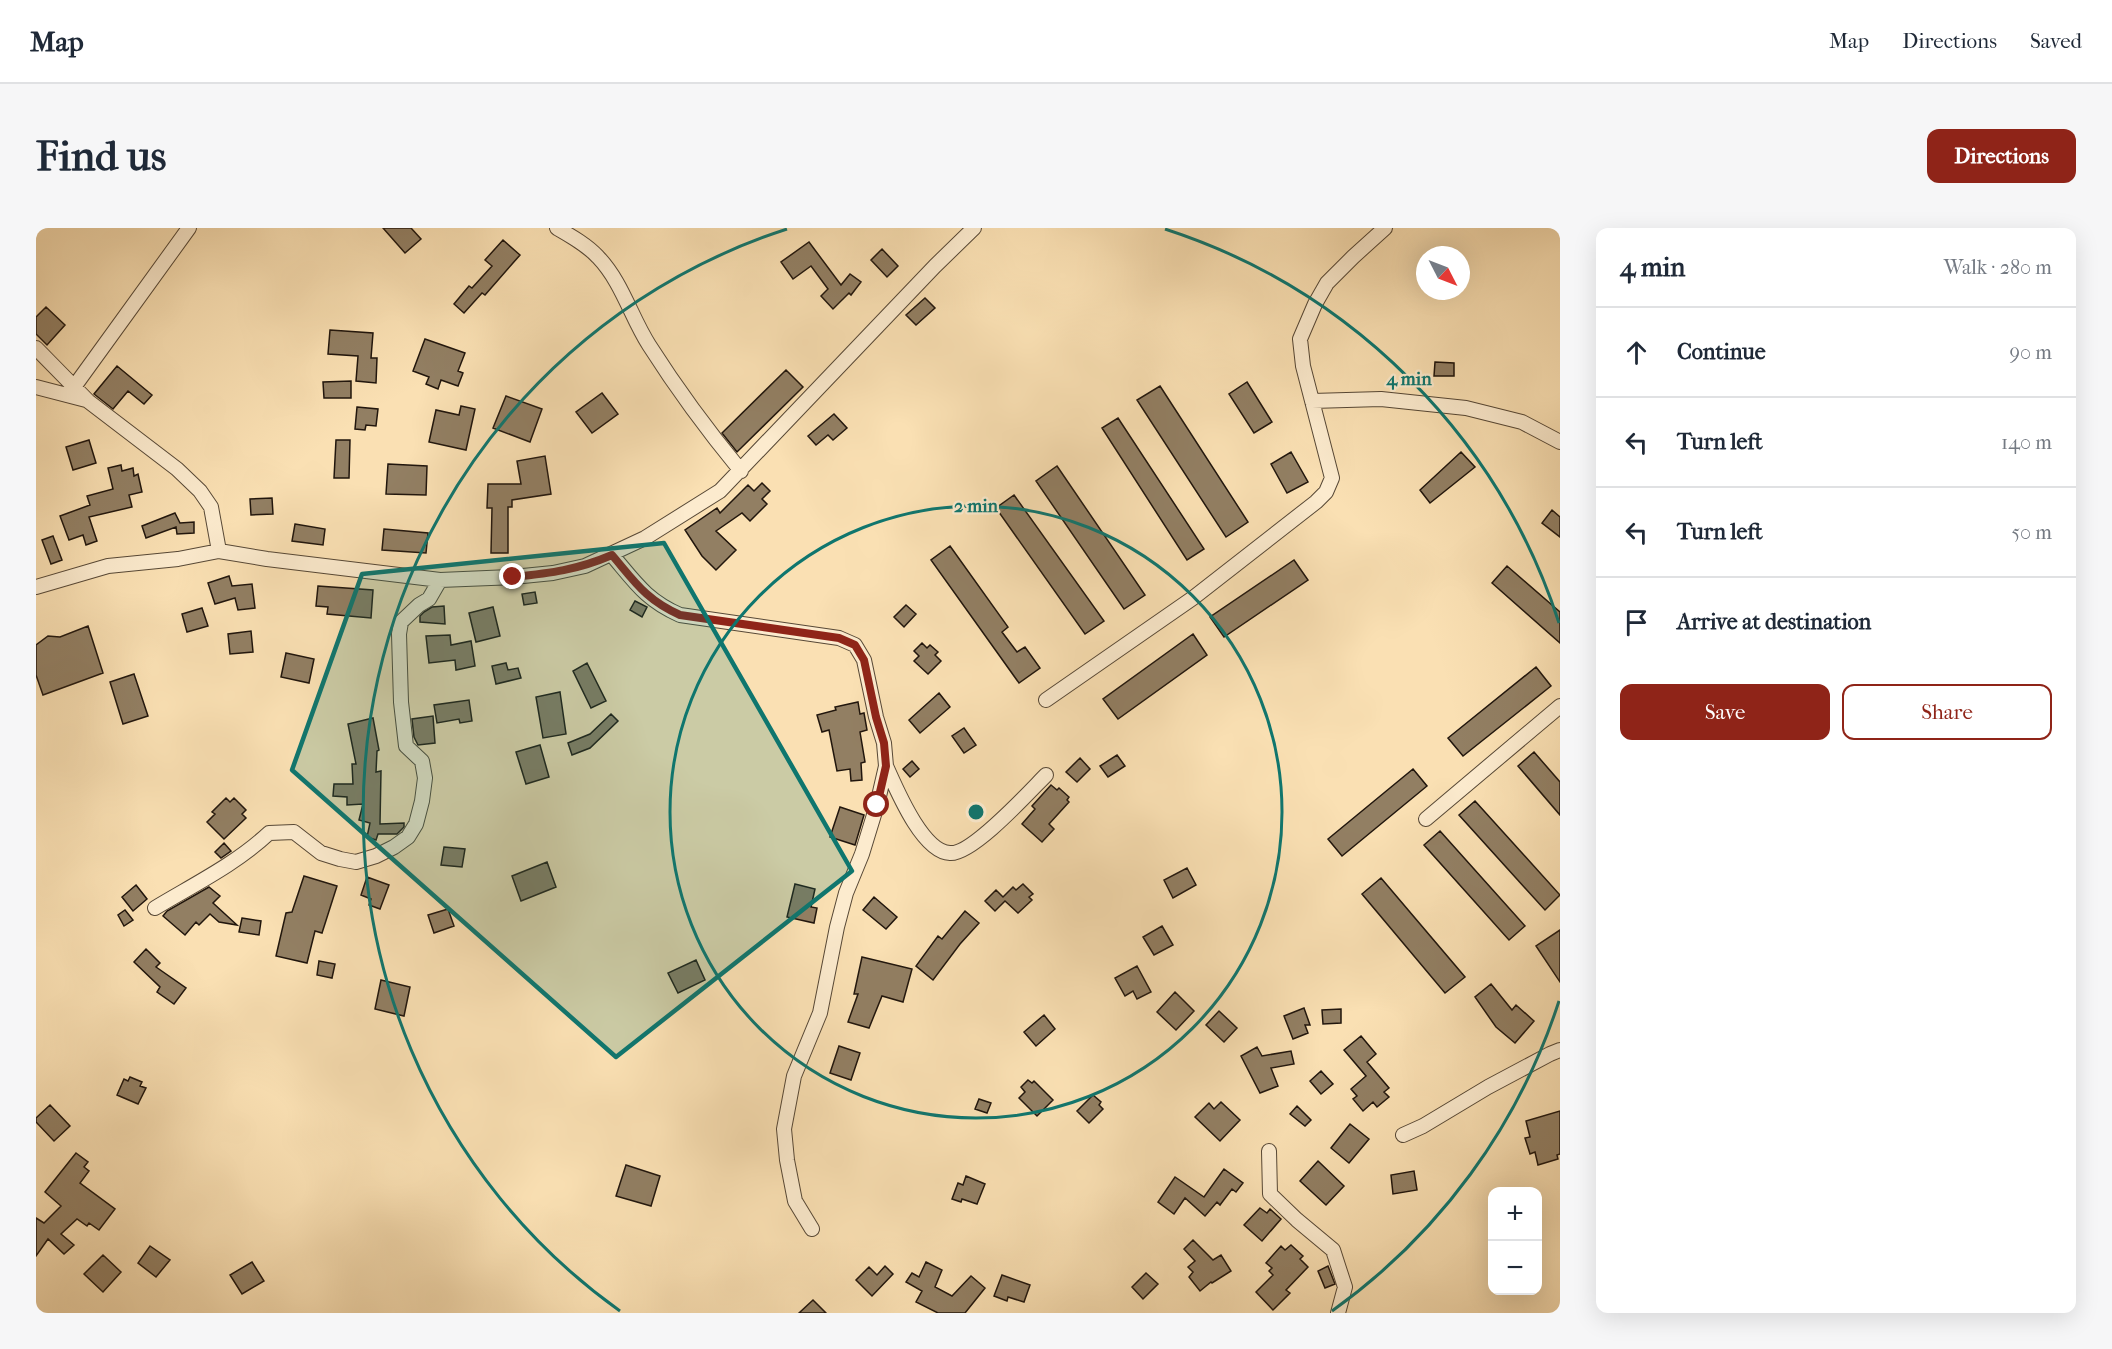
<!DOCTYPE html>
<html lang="en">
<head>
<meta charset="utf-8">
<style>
  :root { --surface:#fff; --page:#f6f6f7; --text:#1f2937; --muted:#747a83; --line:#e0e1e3; --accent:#8f2418 }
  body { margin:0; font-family:"IM FELL French Canon",serif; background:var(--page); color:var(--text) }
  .controls { position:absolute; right:18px; bottom:18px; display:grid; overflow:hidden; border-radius:12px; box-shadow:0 6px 24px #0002 }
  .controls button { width:54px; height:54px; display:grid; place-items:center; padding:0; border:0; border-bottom:2px solid var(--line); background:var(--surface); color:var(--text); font:30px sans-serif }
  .compass { position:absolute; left:1380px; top:18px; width:54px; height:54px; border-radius:50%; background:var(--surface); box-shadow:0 6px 24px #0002; rotate:132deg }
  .stop { position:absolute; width:18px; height:18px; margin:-14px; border:4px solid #8f2418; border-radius:50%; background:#fff }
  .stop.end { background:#8f2418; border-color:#fff; box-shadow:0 2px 6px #0008 }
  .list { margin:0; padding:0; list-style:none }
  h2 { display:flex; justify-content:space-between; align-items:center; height:78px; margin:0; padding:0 24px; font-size:26px }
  h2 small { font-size:20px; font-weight:400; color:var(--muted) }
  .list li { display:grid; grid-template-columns:39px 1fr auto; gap:18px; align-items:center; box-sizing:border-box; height:90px; padding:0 24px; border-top:2px solid var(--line) }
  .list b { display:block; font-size:22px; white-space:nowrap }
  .list em { font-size:20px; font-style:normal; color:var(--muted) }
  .actions { display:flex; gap:12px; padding:18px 24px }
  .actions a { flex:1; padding:14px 0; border:2px solid var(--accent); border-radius:12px; text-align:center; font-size:21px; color:var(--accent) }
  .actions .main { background:var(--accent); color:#fff }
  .icon { flex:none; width:33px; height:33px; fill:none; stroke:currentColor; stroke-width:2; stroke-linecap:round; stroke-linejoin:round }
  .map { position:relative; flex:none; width:1524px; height:1085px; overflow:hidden; border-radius:12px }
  header { display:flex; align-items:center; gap:36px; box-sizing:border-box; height:84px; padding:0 30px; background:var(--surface); border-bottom:2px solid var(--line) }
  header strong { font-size:28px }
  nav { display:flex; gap:33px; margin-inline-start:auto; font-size:21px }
  .intro { display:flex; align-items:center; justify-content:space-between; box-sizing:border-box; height:144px; padding:0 36px }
  h1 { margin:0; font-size:42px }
  .button { padding:15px 27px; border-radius:12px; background:var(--accent); color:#fff; font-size:21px; font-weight:700 }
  main { display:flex; gap:36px; padding:0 36px }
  aside { flex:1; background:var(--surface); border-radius:12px; box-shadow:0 6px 24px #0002 }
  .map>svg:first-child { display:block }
  .building { fill:#927f63; stroke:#21160d; stroke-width:1.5 }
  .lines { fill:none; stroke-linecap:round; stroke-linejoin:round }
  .minor-casing { stroke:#574836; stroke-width:16 }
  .minor { stroke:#fcebce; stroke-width:14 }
  .route { stroke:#8f2418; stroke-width:8 }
  .marked { fill:#0f766e; fill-opacity:0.2; stroke:#0f766e; stroke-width:4.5; stroke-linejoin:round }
  .ring { fill:none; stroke:#0f766e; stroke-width:3 }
  .centre { fill:#0f766e; stroke:#fcebce; stroke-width:3 }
  .ring-label { font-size:18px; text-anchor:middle; font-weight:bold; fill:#0f766e; stroke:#fcebce; stroke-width:4.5; stroke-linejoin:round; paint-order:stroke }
</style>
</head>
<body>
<header>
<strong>Map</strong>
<nav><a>Map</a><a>Directions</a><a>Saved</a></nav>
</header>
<div class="intro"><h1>Find us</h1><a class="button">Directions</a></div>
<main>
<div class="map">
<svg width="1524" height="1085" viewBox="0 0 1524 1085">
  <rect width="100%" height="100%" fill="#fae0b3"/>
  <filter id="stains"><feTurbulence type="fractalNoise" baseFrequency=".00333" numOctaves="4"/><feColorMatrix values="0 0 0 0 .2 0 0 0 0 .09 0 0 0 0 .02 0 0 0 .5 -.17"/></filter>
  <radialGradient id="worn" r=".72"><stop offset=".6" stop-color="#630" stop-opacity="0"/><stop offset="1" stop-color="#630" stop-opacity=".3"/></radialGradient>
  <path class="building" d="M347 0H375L385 11 369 25Z
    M467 12 484 27 449 67 446 65 428 85 418 76 433 58 436 60 456 38 449 32Z
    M773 14 805 57 814 46 825 54 815 67 813 65 797 81 785 68 792 61 775 38 757 51 745 34Z
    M846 21 862 38 851 49 835 32Z
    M889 70 899 80 880 97 870 87Z
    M10 79 29 97 11 117 0 106V89Z
    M294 102 337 105 335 130H341L340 155 320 153 322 128 292 126Z
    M389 111 429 125 422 143 427 145 422 158 405 152 402 161 390 156 393 149 377 143Z
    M1399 134 1418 135V148H1398Z
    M81 138 116 167 108 176 92 163 77 181 58 166Z
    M750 142 767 159 701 224 686 205Z
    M315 153V170H288L287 154Z
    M1211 154 1236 194 1218 205 1193 166Z
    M1124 158 1212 294 1190 309 1101 172Z
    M566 165 582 186 556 205 540 184Z
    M470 168 506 181 494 214 457 200Z
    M425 178 439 181 430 222 393 214 400 182 423 187Z
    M321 179 342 181 340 198 330 197 329 202 319 201Z
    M798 186 811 200 797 212 792 207 780 217 772 208Z
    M1082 190 1168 321 1151 332 1066 200Z
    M53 212 60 235 37 242 30 219Z
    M300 212H314L313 250H298Z
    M1255 224 1272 254 1251 265 1235 236Z
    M1425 224 1439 239 1394 275 1384 262Z
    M509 228 515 266 476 272V279H472V325H455L456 280H451L452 256H485L481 233Z
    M352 236 391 238 390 267 350 266Z
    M85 237 86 243 97 240 98 248 102 246 106 264 93 267 96 279 53 289 61 313 50 317 47 307 33 312 24 288 54 277 51 268 77 261 72 240Z
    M1021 238 1109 367 1088 381 1000 253Z
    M726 255 734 263 726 271 731 276 714 293 706 285 680 303 700 322 680 342 666 328 649 302 681 280 684 285 712 257 718 263Z
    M978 267 1068 393 1049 406 960 280Z
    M236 270 237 286 215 287 214 271Z
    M1516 282 1524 289V309L1506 295Z
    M139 285 144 295 158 294V305L141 306 140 299 110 310 106 298Z
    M259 296 289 301 287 317 256 313Z
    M348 301 392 305 390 325 346 322Z
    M17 308 26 332 15 336 6 312Z
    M914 318 972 399 966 404 981 424 989 419 1004 440 983 455 895 332Z
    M1258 332 1272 352 1188 409 1174 389Z
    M1471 338 1524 384V415L1456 355Z
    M193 348 196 358 216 356 219 380 202 382 199 370 179 376 172 355Z
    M282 358 337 362 335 390 291 386 292 379 280 378Z
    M499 364 501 375 488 377 486 366Z
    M599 373 611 379 606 389 594 382Z
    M870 377 880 386 868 399 858 389Z
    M408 378 409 396 384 394V388L388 384 396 379Z
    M457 379 464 408 440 414 433 385Z
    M166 380 172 398 151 404 146 386Z
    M52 398 67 445 7 467 0 447V417L12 408 24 409Z
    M215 403 217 424 194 426 192 406Z
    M1157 406 1171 427 1082 491 1067 471Z
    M414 407 415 417 435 413 439 438 420 442 419 432 393 435 390 408Z
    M886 415 891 420 894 417 902 424 899 427 905 433 892 446 878 433 883 428 878 423Z
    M250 425 278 431 273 455 245 449Z
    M470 435 472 442 482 440 485 450 460 456 456 438Z
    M551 435 570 473 555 480 537 443Z
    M1500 439 1515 458 1427 528 1412 510Z
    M98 446 112 488 87 496 74 454Z
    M524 464 530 506 507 510 500 469Z
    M903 465 914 479 884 505 873 492Z
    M433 472 436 493 424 495 423 491 401 495 398 477Z
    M822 474 824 486 828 485 831 502 824 504 829 534 825 535 826 552 815 553 814 541 801 543 793 502 786 504 781 487 800 482 799 479Z
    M575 486 582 493 554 520 536 527 532 515 554 506Z
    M397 488 399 515 382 517 378 509 376 491Z
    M337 490 343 522 341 523 340 544 345 543 344 596 368 595V599L361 606H342L340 612 331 609 334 595 323 592 327 576 311 577V569L297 568 298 556H317L316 536H320L312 496Z
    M928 500 940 517 928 525 916 508Z
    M504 517 513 549 490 556 480 524Z
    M1498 524 1524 554V587L1482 538Z
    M1081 527 1089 538 1072 549 1064 538Z
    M1044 530 1054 541 1041 554 1030 544Z
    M876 533 883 541 874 549 867 541Z
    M1377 541 1391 558 1306 628 1292 611Z
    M1015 557 1021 562 1023 560 1033 569 1031 572 1033 574 1013 596 1018 601 1006 614 986 596 999 581 996 578Z
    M190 570 194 574 198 570 210 582 206 586 210 590 188 611 171 594 179 586 176 584Z
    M1439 573 1524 667 1509 682 1423 587Z
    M804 579 828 587 819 617 794 609Z
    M1404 603 1489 698 1473 712 1388 617Z
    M188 615 195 623 185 630 179 624Z
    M408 619 429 621 426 639 405 637Z
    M511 634 520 659 485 673 476 648Z
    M1151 640 1160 657 1137 670 1128 652Z
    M268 648 301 658 286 705 279 703 271 735 240 728 250 685 256 684Z
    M331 649 353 657 344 681 333 677 335 671 325 667Z
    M1345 650 1429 749 1409 765 1326 666Z
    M759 656 779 661 775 679 781 680 778 695 751 689Z
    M987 656 997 666 993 669 996 672 982 685 969 673 959 683 949 673 960 662 967 669 977 659 980 662Z
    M100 657 111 671 97 683 86 669Z
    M173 659 184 668 177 675 201 697 183 694 174 686 163 697 160 694 149 707 127 688 131 683Z
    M838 669 861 689 850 701 827 682Z
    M412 681 418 698 398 705 392 687Z
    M89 682 97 692 88 698 82 687Z
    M929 683 943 695 924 716 897 752 880 738 902 708 906 711Z
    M206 690 225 693 223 707 203 704Z
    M1126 698 1137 717 1118 727 1107 709Z
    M1524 702V754L1500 718Z
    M110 721 124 735 120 739 150 760 138 776 121 764 124 759 98 734Z
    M826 729 876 741 867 774 846 768 833 800 812 794 822 766H818Z
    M660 732 669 752 642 765 632 745Z
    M283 733 299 736 296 750 281 747Z
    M1101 738 1115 764 1101 771 1097 763 1089 768 1079 750Z
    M345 752 374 759 368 788 339 781Z
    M1455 756 1476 782 1480 777 1498 793 1479 815 1460 799 1439 769Z
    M1139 764 1158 783 1140 802 1121 784Z
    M1268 780 1274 797H1269L1272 805 1257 811 1248 788Z
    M1305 781V795L1287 796 1286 782Z
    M1183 783 1201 800 1188 814 1170 797Z
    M1008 787 1019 801 1000 818 988 804Z
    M1325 808 1340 826 1331 834 1353 860 1348 864 1353 869 1341 879 1337 874 1327 883 1317 871 1321 868 1315 861 1330 848 1308 822Z
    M803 818 824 825 815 852 794 845Z
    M1221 819 1226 828 1255 823 1258 836 1235 840 1242 858 1224 865 1205 828Z
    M1285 843 1297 856 1285 866 1274 853Z
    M94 849 106 854 104 858 110 860 102 876 81 867 88 851 92 853Z
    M992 852 996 855 998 853 1017 872 1001 888 983 870 989 864 985 859Z
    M1057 867 1065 874 1063 877 1067 881 1053 895 1041 883Z
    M943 871 955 875 951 885 939 881Z
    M1185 874 1204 892 1184 913 1159 889 1173 875 1178 881Z
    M14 877 34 898 18 913 0 894V890Z
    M1261 878 1275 892 1269 898 1254 886Z
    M1524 883V926L1521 927 1522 931 1502 937 1499 924 1494 926 1489 910 1494 909 1490 893Z
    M1314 896 1333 911 1313 935 1295 920Z
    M40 925 52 934 48 939 53 943 44 955 79 981 63 1002 53 995 51 998 41 991 25 1006 38 1017 28 1026 12 1011 0 1028V990L8 995 25 978 9 964Z
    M1282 933 1308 958 1290 977 1264 953Z
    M590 937 624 948 615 978 580 968Z
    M1188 941 1207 955 1200 964 1196 961 1184 977 1181 974 1169 988 1149 970 1138 986 1122 974 1139 949 1168 969Z
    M1378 943 1381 962 1357 966 1355 947Z
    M930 948 949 956 941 976 926 971 925 974 916 971 922 955 927 957Z
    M1224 980 1231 985 1234 981 1245 991 1226 1013 1208 997Z
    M1157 1012 1177 1032 1185 1027 1195 1043 1176 1055 1175 1054 1164 1063 1153 1049 1157 1044 1152 1039 1159 1033 1148 1021Z
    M1255 1017 1267 1028 1264 1031 1272 1039 1250 1062 1254 1065 1237 1082 1220 1064 1237 1047 1233 1043 1236 1040 1230 1035 1245 1018 1249 1022Z
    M114 1018 134 1032 120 1049 102 1035Z
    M67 1027 85 1044 67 1064 48 1046Z
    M216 1034 228 1053 206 1066 194 1047Z
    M890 1034 906 1042 899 1059 916 1068 935 1048 949 1060 929 1085H902L880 1074 886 1063 870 1054 876 1045 883 1049Z
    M849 1038 857 1046 836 1068 820 1052 833 1039 841 1047Z
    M1292 1038 1299 1056 1289 1060 1282 1043Z
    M1110 1045 1122 1056 1107 1071 1096 1059Z
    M966 1047 994 1057 988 1074 972 1069 971 1073 958 1068Z
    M777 1072 790 1085H763Z"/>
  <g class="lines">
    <defs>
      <path id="minor" d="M521 0C535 8 551 17 562 29 586 54 595 89 613 117 641 161 672 203 705 243
        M0 120 52 173 141 241 164 263 175 279 183 323
        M0 159 50 172
        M38 159 153 0
        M1276 173 1345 171 1430 180 1486 194 1524 214
        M576 327C599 354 610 372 644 387L803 410 819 417 828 432 840 489 848 515 850 538 841 577 826 626 810 665 801 699 784 785 758 848 748 901 751 932 759 973 776 1001
        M0 359 72 338 142 331 183 323 231 331 404 352 477 349 517 345 549 338 609 310 684 263 899 38 938 0
        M1010 472 1157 370 1280 274 1290 264 1296 250 1267 138 1264 111 1279 76 1291 55 1317 29 1349 0
        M850 538C860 560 886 624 914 625 936 627 993 564 1010 547
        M1390 591 1524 478
        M119 680C157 657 200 636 233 605L258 604 285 625 304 631 320 634 340 628 358 619 372 609 380 596 386 573 389 550 386 533 370 518 365 474 363 406 365 394 383 377 393 371 404 352
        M1367 907 1387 898 1452 859 1514 826 1524 822
        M1233 923 1234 966 1261 992 1297 1022 1309 1059 1302 1085"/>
    </defs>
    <use href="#minor" class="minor-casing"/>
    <use href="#minor" class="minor"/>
  </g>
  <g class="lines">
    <path class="route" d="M477 349C515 345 541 342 576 327 599 354 610 372 644 387L803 410 819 417 828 432 840 489 848 515 850 538 841 577"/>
  </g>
  <path class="marked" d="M628 315 816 643 580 829 256 542 326 346Z"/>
  <g class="ring">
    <circle cx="940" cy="584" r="306"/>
    <path d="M1523 773A613 613 0 0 1 1296 1083M584 1083A613 613 0 0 1 751 1M1129 1A613 613 0 0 1 1523 395"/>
  </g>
  <circle cx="940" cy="584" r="9" class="centre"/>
  <g class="ring-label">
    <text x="1373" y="157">4 min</text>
    <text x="940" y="284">2 min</text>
  </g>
  <rect width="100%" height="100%" filter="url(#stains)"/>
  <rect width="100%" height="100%" fill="url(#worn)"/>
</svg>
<div class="controls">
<button>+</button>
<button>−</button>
</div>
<svg class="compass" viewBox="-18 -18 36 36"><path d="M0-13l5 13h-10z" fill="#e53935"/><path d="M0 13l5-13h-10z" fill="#747a83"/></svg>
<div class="stop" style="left:841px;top:577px"></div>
<div class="stop end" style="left:477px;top:349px"></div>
</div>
<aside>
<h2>4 min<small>Walk · 280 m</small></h2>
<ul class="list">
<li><svg class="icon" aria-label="ahead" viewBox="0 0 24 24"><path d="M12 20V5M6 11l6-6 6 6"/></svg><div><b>Continue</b></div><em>90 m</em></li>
<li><svg class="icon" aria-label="left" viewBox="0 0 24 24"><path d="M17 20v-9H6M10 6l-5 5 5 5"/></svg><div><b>Turn left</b></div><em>140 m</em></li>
<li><svg class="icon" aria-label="left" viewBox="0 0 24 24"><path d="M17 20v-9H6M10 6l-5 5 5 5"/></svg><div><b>Turn left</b></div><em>50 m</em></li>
<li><svg class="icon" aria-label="arrive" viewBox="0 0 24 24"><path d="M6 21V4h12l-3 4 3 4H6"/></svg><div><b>Arrive at destination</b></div></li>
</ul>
<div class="actions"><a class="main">Save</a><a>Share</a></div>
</aside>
</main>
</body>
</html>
